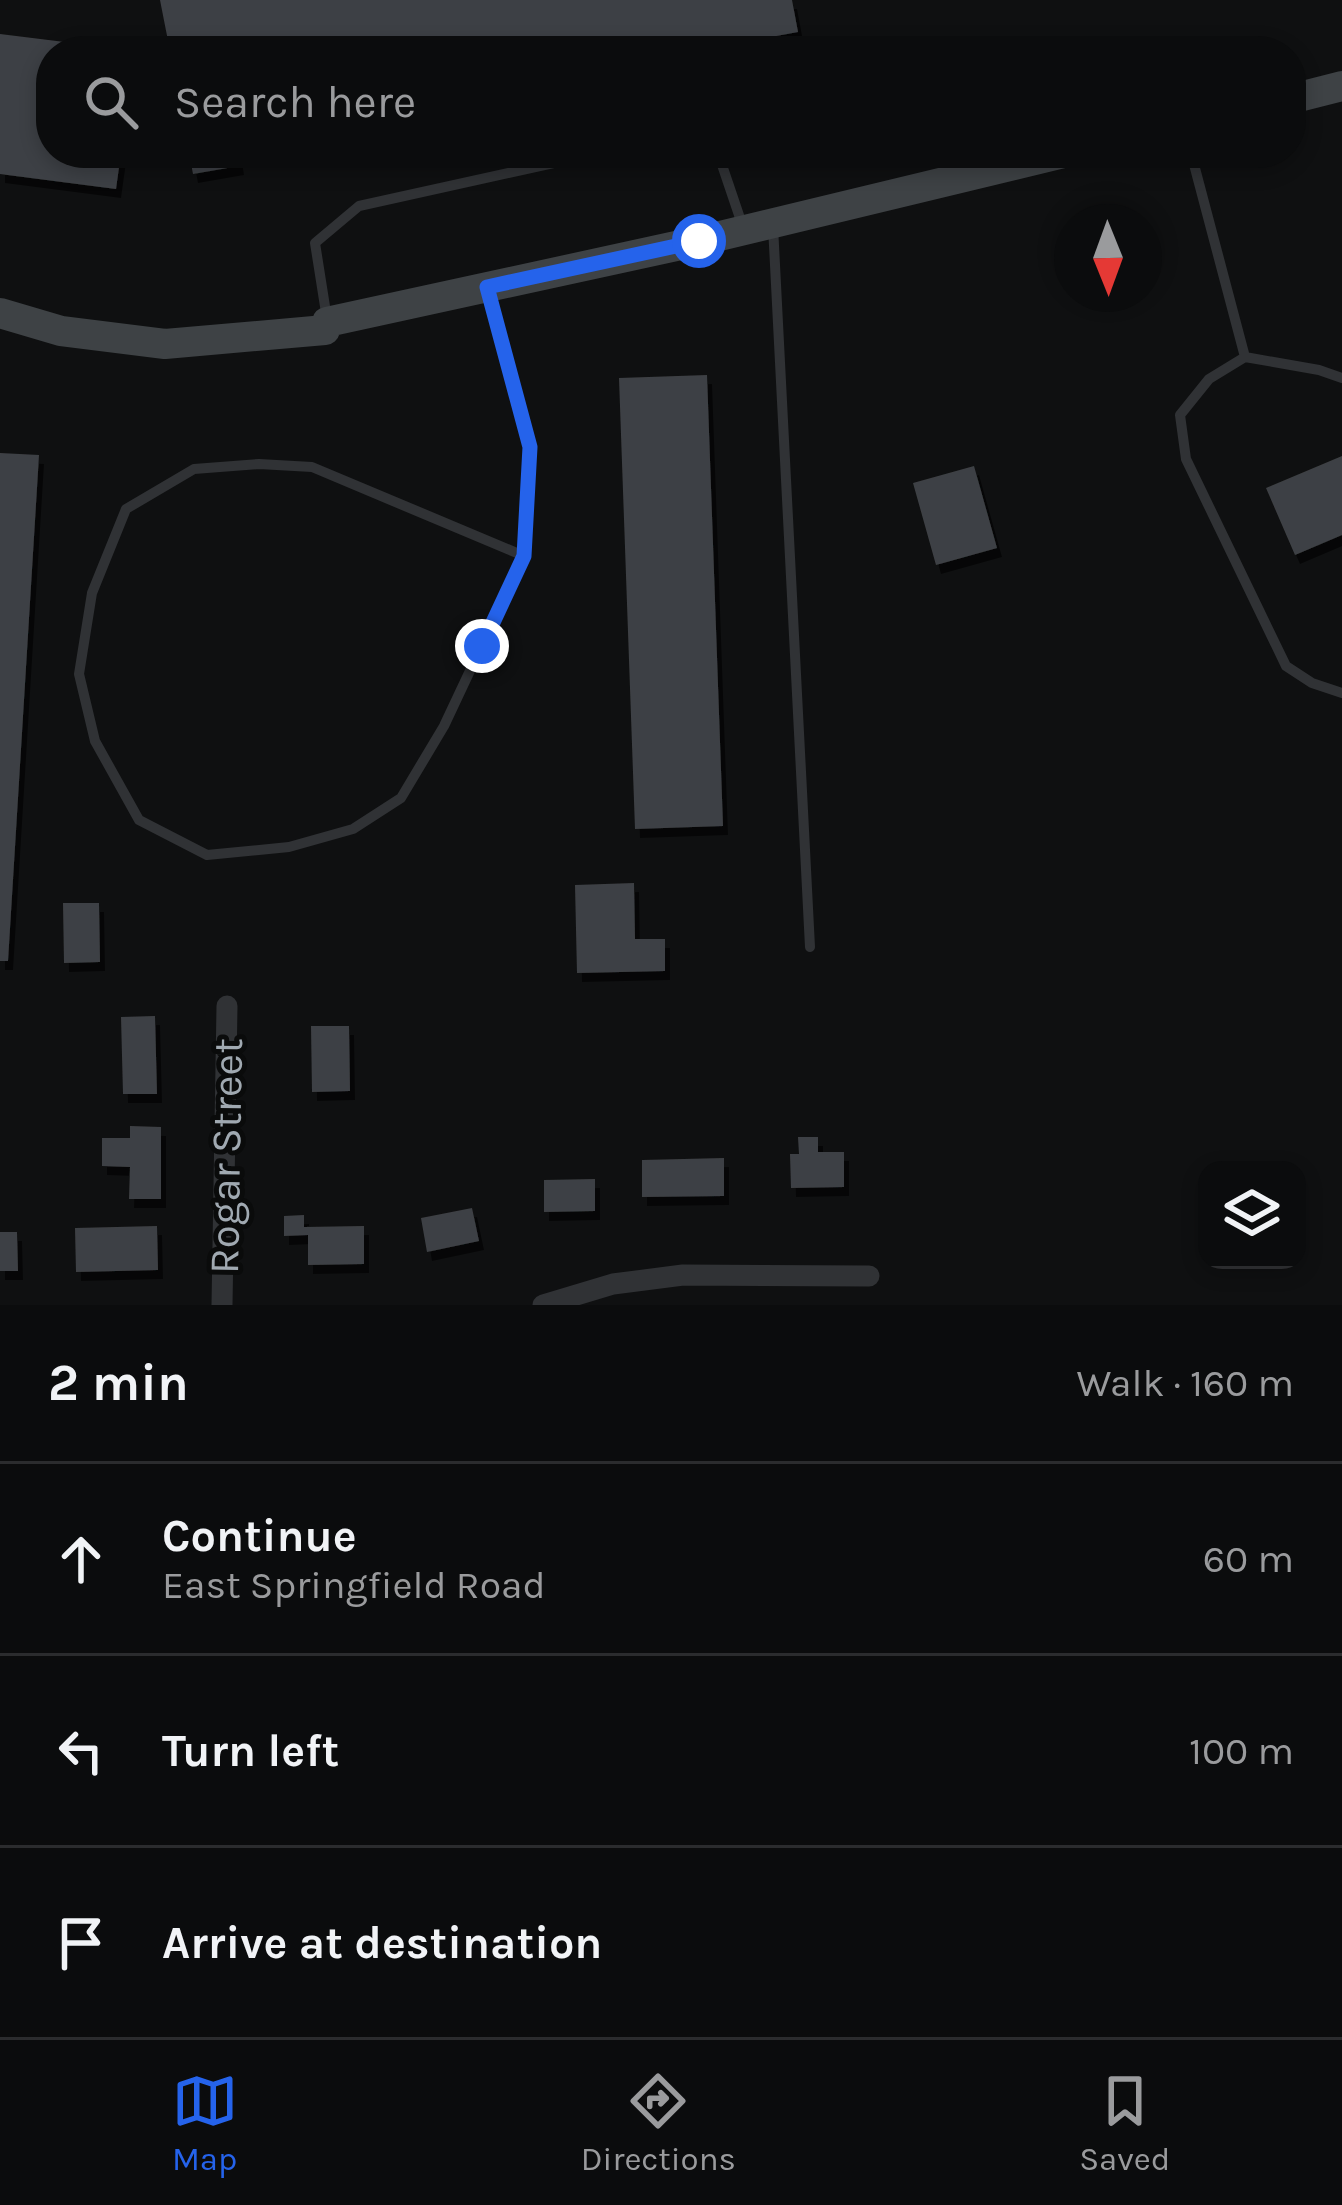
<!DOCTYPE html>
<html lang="en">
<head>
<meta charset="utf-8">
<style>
  :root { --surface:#0b0c0d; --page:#141516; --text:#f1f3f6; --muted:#9a9b9d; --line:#2b2c2e; --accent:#2563eb }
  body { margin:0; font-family:Karla,sans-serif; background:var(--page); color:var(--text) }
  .controls { position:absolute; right:36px; bottom:36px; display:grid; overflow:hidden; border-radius:24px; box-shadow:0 6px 18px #0003 }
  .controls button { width:108px; height:108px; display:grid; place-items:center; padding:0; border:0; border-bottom:3px solid var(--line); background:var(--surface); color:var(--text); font:60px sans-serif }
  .compass { position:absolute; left:1054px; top:204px; width:108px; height:108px; border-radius:50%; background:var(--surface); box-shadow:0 6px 18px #0003; rotate:179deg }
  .stop { position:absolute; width:36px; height:36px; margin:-27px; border:9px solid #2563eb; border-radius:50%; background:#fff }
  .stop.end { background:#2563eb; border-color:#fff; box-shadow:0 3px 12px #0008 }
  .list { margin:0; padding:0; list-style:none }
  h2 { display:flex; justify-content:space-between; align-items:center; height:156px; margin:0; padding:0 48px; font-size:51px }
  h2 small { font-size:39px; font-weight:400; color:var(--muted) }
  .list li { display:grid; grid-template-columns:78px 1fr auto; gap:36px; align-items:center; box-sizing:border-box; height:192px; padding:0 48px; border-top:3px solid var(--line) }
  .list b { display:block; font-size:45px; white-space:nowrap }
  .list p { margin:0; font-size:39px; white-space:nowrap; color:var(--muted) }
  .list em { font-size:39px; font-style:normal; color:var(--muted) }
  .icon { flex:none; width:66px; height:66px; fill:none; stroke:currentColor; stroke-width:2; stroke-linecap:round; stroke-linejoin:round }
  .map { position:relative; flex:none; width:1342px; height:1305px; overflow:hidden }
  .search { position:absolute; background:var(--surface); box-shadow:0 6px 18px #0003; left:36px; right:36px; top:36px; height:132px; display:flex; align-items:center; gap:30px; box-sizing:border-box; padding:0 42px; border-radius:48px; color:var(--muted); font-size:45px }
  .sheet { height:732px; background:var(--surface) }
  nav { display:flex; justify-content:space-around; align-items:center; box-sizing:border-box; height:168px; border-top:3px solid var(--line); background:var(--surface); font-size:33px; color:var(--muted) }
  nav a { display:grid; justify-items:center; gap:6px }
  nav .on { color:var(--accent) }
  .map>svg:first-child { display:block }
  .building { fill:#3e4044; filter:url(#shadow) }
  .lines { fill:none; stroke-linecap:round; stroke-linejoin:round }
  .lane { stroke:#303235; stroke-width:10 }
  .street { stroke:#303235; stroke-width:21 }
  .secondary { stroke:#3e4245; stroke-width:30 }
  .route { stroke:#2563eb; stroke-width:15 }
  .labels { text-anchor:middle; stroke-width:10; stroke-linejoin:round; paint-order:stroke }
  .street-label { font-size:42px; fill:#a0a9b1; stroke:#0a0b0b }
</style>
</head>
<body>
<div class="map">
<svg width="1342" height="1305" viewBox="0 0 1342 1305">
  <defs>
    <filter id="shadow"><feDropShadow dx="5" dy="9" stdDeviation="0" flood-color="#0009"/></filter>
  </defs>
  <rect width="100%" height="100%" fill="#0f1011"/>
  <path class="building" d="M160 0H792L798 32 695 51H170Z
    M0 34 113 48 51 51V153H121L116 189 0 174Z
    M189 153H237L239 166 193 174Z
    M707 375 723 826 635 829 619 378Z
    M0 453 39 455 8 961H0Z
    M1342 456V535L1295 555 1266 488Z
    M974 466 997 548 936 565 913 483Z
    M634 883 635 939H665V971L577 973 575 885Z
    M63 903H99L100 962 64 963Z
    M155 1016 157 1094H123L121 1017Z
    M311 1026H349L350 1091 312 1092Z
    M130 1126 161 1127V1199H129L130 1167 102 1166V1138H130Z
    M798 1137H818V1152H844V1187L791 1188 790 1154H799Z
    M724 1158V1196L642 1197V1160Z
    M595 1179V1211L544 1212V1180Z
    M472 1208 479 1241 427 1252 421 1218Z
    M304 1215V1227L364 1226V1264L308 1265V1235L284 1236V1216Z
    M157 1226 158 1270 76 1272 75 1228Z
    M0 1232H17L18 1271H0Z"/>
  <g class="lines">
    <path class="lane" d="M706 153 720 159 743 227
      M1191 153 1245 357
      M773 226 810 947
      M488 290 530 447 524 556 444 726 401 798 353 829 289 847 207 855 139 820 95 741 79 674 92 593 126 509 194 469 259 464 312 467 524 556
      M327 319 315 243 359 206 599 153
      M1342 378 1319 370 1245 357 1209 379 1180 415 1186 459 1286 666 1312 683 1342 693"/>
    <path class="street" d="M222 1305 227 1006
      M543 1305 613 1284 683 1275 869 1276"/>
    <path class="secondary" d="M1291 99 1342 86
      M0 313 61 331 165 344 325 330 327 322 699 241 1064 153"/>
  </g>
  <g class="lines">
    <path class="route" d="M482 646 524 556 530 447 487 287 699 241"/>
  </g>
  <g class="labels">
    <g class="street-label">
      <text transform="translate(225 1156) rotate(-89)" y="15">Rogar Street</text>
    </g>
  </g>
</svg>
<div class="controls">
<button><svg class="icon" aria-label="layers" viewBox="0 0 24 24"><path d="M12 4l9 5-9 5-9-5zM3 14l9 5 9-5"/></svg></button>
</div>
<svg class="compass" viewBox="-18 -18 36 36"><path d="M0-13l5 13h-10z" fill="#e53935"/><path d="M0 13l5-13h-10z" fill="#9a9b9d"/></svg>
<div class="stop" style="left:699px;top:241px"></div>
<div class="stop end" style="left:482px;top:646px"></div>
<div class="search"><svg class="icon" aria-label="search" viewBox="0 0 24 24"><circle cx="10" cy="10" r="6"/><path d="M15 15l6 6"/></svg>Search here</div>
</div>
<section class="sheet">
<h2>2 min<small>Walk · 160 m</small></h2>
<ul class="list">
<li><svg class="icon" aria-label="ahead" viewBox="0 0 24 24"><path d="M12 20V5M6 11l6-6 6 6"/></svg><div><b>Continue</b><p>East Springfield Road</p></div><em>60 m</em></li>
<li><svg class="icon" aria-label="left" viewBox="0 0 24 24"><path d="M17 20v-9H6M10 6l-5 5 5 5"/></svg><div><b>Turn left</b></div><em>100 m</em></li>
<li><svg class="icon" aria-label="arrive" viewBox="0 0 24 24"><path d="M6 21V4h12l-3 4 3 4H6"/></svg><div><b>Arrive at destination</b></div></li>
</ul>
</section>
<nav>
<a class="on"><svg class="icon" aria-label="map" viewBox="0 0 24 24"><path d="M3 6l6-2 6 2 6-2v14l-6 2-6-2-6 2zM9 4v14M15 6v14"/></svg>Map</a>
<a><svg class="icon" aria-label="directions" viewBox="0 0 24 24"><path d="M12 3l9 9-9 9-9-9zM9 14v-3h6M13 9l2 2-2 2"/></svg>Directions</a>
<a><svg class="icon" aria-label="saved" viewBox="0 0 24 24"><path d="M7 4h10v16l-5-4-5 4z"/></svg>Saved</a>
</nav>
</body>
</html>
